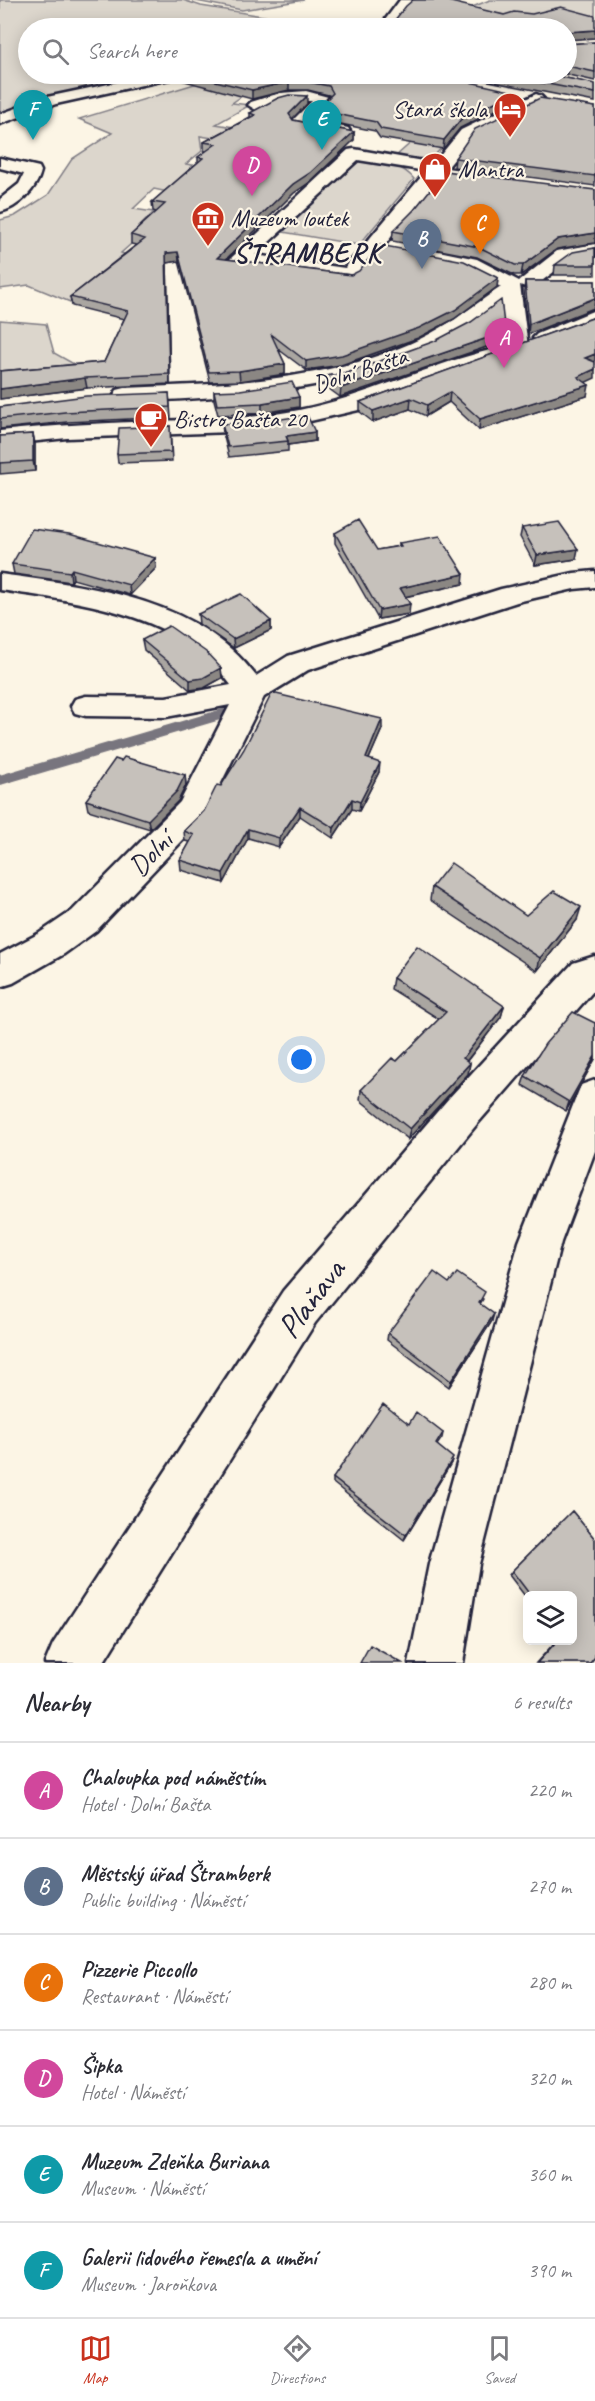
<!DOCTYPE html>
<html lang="en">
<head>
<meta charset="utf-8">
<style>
  :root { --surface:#fff; --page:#f7f7f7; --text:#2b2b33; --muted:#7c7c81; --line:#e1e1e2; --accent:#c8321e }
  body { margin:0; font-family:Caveat,sans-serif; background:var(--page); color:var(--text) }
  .controls { position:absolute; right:18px; bottom:18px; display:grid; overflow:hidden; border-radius:9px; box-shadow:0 3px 15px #0003 }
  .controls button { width:54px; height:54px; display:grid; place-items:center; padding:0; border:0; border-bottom:2px solid var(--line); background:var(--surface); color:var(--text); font:30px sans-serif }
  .you { position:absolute; left:302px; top:1060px; width:21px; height:21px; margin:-15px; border:4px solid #fff; border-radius:50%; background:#1a73e8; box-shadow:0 0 0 9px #1a73e833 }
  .badge { display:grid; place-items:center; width:39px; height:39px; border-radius:50%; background:var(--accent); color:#fff; font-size:20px; font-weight:700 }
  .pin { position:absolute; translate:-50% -50px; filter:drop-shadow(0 2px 3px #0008) }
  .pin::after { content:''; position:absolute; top:32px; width:21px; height:18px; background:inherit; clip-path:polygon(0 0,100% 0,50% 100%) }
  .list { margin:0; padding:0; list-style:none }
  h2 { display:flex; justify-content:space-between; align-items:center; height:78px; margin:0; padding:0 24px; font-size:26px }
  h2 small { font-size:20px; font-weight:400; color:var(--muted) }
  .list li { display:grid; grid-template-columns:39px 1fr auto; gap:18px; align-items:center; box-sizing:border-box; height:96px; padding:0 24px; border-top:2px solid var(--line) }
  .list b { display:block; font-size:22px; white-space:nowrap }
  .list p { margin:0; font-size:20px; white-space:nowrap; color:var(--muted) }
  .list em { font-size:20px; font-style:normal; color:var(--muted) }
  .icon { flex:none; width:33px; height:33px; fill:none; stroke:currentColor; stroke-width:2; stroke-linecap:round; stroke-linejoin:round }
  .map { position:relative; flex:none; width:595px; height:1663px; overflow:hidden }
  .search { position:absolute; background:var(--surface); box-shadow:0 3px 15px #0003; left:18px; right:18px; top:18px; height:66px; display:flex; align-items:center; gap:15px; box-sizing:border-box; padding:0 21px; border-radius:33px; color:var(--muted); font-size:22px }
  .sheet { height:654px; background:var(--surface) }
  nav { display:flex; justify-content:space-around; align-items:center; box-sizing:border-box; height:84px; border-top:2px solid var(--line); background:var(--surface); font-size:16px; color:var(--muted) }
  nav a { display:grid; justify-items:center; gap:3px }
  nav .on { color:var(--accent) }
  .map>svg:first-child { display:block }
  .green { fill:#dcd6cc; stroke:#7f7c84; stroke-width:1.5 }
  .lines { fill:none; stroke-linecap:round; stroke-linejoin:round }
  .stream { stroke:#78757e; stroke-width:10 }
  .minor-casing { stroke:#22223b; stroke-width:5 }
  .minor { fill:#fcf5e5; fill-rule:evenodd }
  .wall { fill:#aaa6a1; stroke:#22223b; stroke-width:1.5 }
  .shaded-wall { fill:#8b8783; stroke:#22223b; stroke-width:1.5 }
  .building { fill:#c6c1bb; stroke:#22223b; stroke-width:1.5 }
  .labels { text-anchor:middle; stroke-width:4.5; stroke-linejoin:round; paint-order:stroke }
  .far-poi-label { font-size:24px; fill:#22223b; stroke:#fcf5e5; text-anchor:start }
  .far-street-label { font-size:24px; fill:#22223b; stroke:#fcf5e5 }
  .far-district-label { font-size:28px; font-weight:bold; letter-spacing:1.5px; fill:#22223b; stroke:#fcf5e5 }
  .street-label { font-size:28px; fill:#22223b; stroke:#fcf5e5 }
  .near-street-label { font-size:33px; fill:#22223b; stroke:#fcf5e5 }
</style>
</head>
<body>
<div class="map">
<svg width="595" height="1663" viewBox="0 0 595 1663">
  <rect width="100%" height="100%" fill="#fcf5e5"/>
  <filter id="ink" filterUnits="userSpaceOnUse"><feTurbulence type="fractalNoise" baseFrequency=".0167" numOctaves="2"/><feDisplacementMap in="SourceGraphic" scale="12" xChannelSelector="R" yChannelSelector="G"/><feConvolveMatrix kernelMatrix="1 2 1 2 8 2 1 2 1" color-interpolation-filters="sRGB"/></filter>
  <g filter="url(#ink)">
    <path class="green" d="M0 0H183L201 6 337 28H28V74L161 75 43 99 0 115Z
      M191 0H304L242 10Z
      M490 0H595V16L518 17 467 9Z
      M201 82 242 96 232 103 250 105 216 124 240 128 225 140 200 136 202 151 186 164 254 175 182 195 154 189 133 209 154 212 139 227 148 229 121 253 130 256 80 306 29 285 0 289V220L15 216 48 195 72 159 112 133 79 119Z
      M459 129 432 158 403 159 396 156 414 140Z
      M366 160C384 163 402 164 414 179L359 245 283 232 357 162Z
      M0 320 46 324 54 353 90 373H0Z"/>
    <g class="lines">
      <path class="stream" d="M0 780 223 714"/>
      <defs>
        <path id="minor" d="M400 0H413L392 28H379Z
          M156 74H181L174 78 56 104 0 124V114L47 97Z
          M306 91 328 97 331 100 311 120 348 128 350 131 348 134 342 136 293 126 291 123 293 120 312 101H289L256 110 248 105 251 102 280 93Z
          M536 94 541 96 544 99 541 102 473 136 447 168 494 175 497 179 494 183 488 184 440 177 357 279 350 281 240 265 233 263 230 259 348 150 354 149 434 163 461 130ZM358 160 426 171 345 268 255 255Z
          M0 158 39 167 41 171C37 189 18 208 0 212V199L19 184 24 174 0 168Z
          M595 244V256L570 260 535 286 528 288 520 285 528 347 525 352 517 353 509 352 506 347 502 304C480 320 458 337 433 349 337 393 229 397 125 402L117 400 114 395 117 390 125 388C224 384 329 382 420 339 449 325 474 305 501 287L464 268 417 258 414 254 417 250 424 248 477 259 519 281 557 251Z
          M595 310V324L544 344 537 342 533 338 537 334Z
          M490 350 498 351 501 356 498 361 363 409 297 424 231 432 67 438 0 445V431C53 425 106 423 159 421 206 419 253 419 299 410 365 397 425 366 490 350Z
          M595 571V587L574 589 517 602 308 670 264 697 203 819 96 931 64 954 13 983 0 987V954L38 934 72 911 180 802 230 705 166 717 86 716 75 713 71 706 75 699 86 696 166 697 231 685C181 613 80 602 0 590V574C89 586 198 598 256 676L288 656 501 589 574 573Z
          M595 956V989L477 1124 315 1323 103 1663H45L53 1644 283 1291 449 1098 573 963Z
          M595 1080V1151L561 1242 479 1564 463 1663H409L429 1564 519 1242 581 1085Z"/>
      </defs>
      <use href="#minor" class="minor-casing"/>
      <use href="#minor" class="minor"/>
    </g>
    <path class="wall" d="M595 42V81L564 74H567V43V44Z
      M176 74H434L514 101 460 128 443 149 380 138 375 131 316 119V110L329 96V95L308 90H289L252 99 177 79Z
      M453 74H547L595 84V102Z
      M307 104 292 119 293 120 354 132V140L310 182 294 193 226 259 351 275 498 278 497 287 454 319 418 338 341 365 306 370 278 349 285 364V374L240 381 210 382 179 261 167 263 170 384 87 388 0 399V371L104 362 124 319 72 306 70 297 136 245 131 244V235L156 212 153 211 152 202 198 162V157L206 151H204V142L250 117V113Z
      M595 107V186L454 167 455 158Z
      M595 190V243L557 249 521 275H514L477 257 392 241 393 231Z
      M595 248V275H554L555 265Z
      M525 281H595V308H594L528 334 524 291Z
      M595 317 586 383 587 396 479 430 449 402 426 416 410 409 373 422 360 412V402Z
      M505 332 504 341 340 397 325 386 326 376 347 373Z
      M214 391 299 397V407L262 413 218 415 214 400Z
      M169 393 171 417 67 422 0 429V407Z
      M222 424 315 432V441L288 445V451L229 457 223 433Z
      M170 426 172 461 118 463 117 454Z
      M33 434 35 444V471L0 474V436Z
      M522 528 576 559 535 565 520 537Z
      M335 533 377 550 399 546V543L463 584 405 597 409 614 378 619 335 543Z
      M155 558 156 568 130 595 73 579 71 582 14 574 12 564Z
      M198 614 271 621V630L234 648 199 624Z
      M142 640 221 668 222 678 204 688 190 690 144 650Z
      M382 729 369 759 379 772 359 811 352 809 333 838 300 816 279 847 248 838 224 883 181 870 180 860 190 842 185 841 184 831 204 811 221 786Z
      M121 761 185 775 186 785 178 801 150 829 88 810 86 800Z
      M432 887 526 915 577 920 537 971 430 900Z
      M393 978 504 1006 501 1017 467 1061 470 1063 468 1074 408 1139 360 1100 361 1090 397 1061 439 1019 391 989Z
      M595 1023V1059L566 1111 522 1085 525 1076Z
      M449 1283 483 1299 480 1304 492 1321 449 1387 387 1340 388 1333Z
      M409 1424 443 1433 442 1438 437 1445 451 1463 404 1540 333 1483V1478Z
      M572 1511 595 1539V1657L590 1663H536L556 1641H573V1596H528V1600L509 1575 512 1571Z"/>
    <path class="shaded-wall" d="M595 30V38L567 40V32Z
      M289 82V90L252 99V90Z
      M515 92 514 101 460 128 443 149 444 140 461 119Z
      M307 96V104L289 122V114Z
      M354 132V140L310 182 294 193 218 267 217 258 293 184Z
      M595 233V243L557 249 521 275 523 265 558 239Z
      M178 252 179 261 167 263 170 384 166 253Z
      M498 278 497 287 454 319 418 338 341 365 306 370V361Z
      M595 298 594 308 528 334 529 324Z
      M505 332 504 341 340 397 341 388Z
      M595 354V364L585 358Z
      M285 364V374L240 381 239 371Z
      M595 369V378L576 387 578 377Z
      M85 378 87 388 0 399V389Z
      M589 385 587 396 479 430 480 419Z
      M450 392 449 402 426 416 427 405Z
      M299 397V407L262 413V403Z
      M411 398 410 409 373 422V411Z
      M315 432V441L288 445V441L286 436Z
      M33 434 35 444V471L33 461Z
      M578 549 576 559 535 565 537 555Z
      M155 558 156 568 130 595 129 585Z
      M72 569 73 579 71 582 70 572Z
      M464 574 463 584 399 598 400 588Z
      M410 604 409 614 378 619 379 610Z
      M271 621V630L234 648 233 639Z
      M221 668 222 678 204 688 190 690V680Z
      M382 719V729L365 768 366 758Z
      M380 763 379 772 359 811 360 802Z
      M185 775 186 785 178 801 150 829 148 820Z
      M352 799V809L333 838 334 828Z
      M300 807V816L279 847V838Z
      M248 829V838L224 883 223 873Z
      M581 907 577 920 537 971 540 958Z
      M504 1006 501 1017 461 1068 463 1058Z
      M595 1056V1059L566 1111 569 1102Z
      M470 1063 468 1074 408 1139 410 1129Z
      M494 1314 492 1321 449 1387 451 1381Z
      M453 1458 451 1463 404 1540 406 1535Z"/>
    <path class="building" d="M413 0H443L504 15 514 12 532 14 561 7 595 16V30L567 32V28H388L383 27 388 22 394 21 406 6Z
      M595 42V72L567 66V43V44Z
      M187 74H434L515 92 461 119 444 140 381 129 376 122 316 110 333 93 329 86 308 82H289L252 90Z
      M496 74H547L595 84V93Z
      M289 95 307 96 289 114 293 120 354 132 310 173 293 184 217 258 351 275 359 271 380 245 464 261 498 278 455 310 419 328 342 355 306 361 271 334 285 364 239 371 209 372 178 252 166 253 169 374 85 378 0 389V371L104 362 128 311 70 297 145 239 131 235 165 204 152 202 203 158 198 157 216 144 204 142 255 115 250 113 278 98Z
      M540 98 595 107V176L455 158 475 129Z
      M445 171 595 190V233L558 239 523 265H515L479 247 393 231 414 210Z
      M595 248V265H555L573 252Z
      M525 281H595V298L529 324Z
      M501 300 505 332 341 388 326 376 347 373 435 341 471 322Z
      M595 317V354L585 358 595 362V369L578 377 589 385 480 419 450 392 427 405 411 398 373 411 360 402Z
      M292 382 299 397 262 403 217 405 214 391 240 390Z
      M169 393 170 407 65 412 0 419V407L86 396Z
      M307 415 315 432 286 436 288 441 228 447 222 424 262 422Z
      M170 426 171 452 117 454 119 428Z
      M33 434V461L0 463V436Z
      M358 520 377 550 401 546 399 543 440 536 464 574 400 588 410 604 379 610 335 533Z
      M559 522 578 549 537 555 522 528Z
      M32 529 69 534 155 558 129 585 72 569 70 572 12 564Z
      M241 594 271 621 233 639 198 614Z
      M169 626 206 652 221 668 203 678 190 680 142 640Z
      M272 693 382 719 366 758 380 763 360 802 352 799 334 828 300 807 279 838 248 829 223 873 180 860 194 835 184 831 204 811 217 785 221 786 244 749Z
      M124 757 185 775 177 791 148 820 86 800 115 759 121 761Z
      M451 863 526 915 554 891 581 907 540 958 432 887Z
      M417 946 504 1006 463 1058 470 1063 410 1129 361 1090 392 1058 397 1061 446 1012 393 978Z
      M573 1012 595 1023V1056L569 1102 525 1076 545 1044Z
      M434 1272 449 1283 457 1273 485 1292 479 1303 494 1314 451 1381 388 1333Z
      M383 1404 409 1424 416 1412 443 1433 436 1444 453 1458 406 1535 333 1478Z
      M572 1511 595 1539V1657L590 1663H537L557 1641H573V1596H531L512 1571Z
      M370 1645 402 1663H360Z"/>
  </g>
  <defs>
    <symbol id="hotel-pin" viewBox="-11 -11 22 30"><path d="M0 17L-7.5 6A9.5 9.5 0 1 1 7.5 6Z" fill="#c8321e" stroke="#fcf5e5"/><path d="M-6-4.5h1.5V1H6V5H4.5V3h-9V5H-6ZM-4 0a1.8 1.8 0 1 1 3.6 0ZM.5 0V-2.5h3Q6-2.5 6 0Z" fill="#fff"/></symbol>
    <symbol id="shop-pin" viewBox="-11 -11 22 30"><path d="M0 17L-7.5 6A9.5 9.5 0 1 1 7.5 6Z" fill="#c8321e" stroke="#fcf5e5"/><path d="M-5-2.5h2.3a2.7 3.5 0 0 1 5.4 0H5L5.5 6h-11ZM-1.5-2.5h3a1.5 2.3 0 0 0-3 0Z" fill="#fff"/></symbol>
    <symbol id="museum-pin" viewBox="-11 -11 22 30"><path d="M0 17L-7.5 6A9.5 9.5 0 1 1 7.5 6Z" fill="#c8321e" stroke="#fcf5e5"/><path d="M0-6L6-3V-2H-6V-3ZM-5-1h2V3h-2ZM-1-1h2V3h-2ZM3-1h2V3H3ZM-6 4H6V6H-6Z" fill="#fff"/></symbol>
    <symbol id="cafe-pin" viewBox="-11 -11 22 30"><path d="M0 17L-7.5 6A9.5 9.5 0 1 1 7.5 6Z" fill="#c8321e" stroke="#fcf5e5"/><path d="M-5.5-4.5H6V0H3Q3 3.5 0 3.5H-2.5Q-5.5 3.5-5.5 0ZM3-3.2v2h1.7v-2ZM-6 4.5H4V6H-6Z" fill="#fff"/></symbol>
  </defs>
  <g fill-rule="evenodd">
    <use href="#hotel-pin" x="491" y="90" width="38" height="52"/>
    <use href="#shop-pin" x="416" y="150" width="38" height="52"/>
    <use href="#museum-pin" x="189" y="199" width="38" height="52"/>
    <use href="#cafe-pin" x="132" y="400" width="38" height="52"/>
  </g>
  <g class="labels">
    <g class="far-poi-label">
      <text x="487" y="117" text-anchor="end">Stará škola</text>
      <text x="458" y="177">Mantra</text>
      <text x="231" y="226">Muzeum loutek</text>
      <text x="174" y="427">Bistro Bašta 20</text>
    </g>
    <g class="far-street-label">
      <text transform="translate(360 370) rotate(-18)" y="8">Dolní Bašta</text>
    </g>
    <g class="far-district-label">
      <text x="308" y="262">ŠTRAMBERK</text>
    </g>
    <g class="street-label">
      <text transform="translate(150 853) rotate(-46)" y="10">Dolní</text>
    </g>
    <g class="near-street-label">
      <text transform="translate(310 1298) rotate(-53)" y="12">Plaňava</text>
    </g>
  </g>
</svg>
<div class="controls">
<button><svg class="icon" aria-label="layers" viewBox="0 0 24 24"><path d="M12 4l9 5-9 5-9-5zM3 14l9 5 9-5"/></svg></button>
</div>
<div class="you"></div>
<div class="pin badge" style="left:504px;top:368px;background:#d1479c">A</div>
<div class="pin badge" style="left:422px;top:269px;background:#5c6f8a">B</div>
<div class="pin badge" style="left:480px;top:254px;background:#e8710a">C</div>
<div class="pin badge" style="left:252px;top:196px;background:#d1479c">D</div>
<div class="pin badge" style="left:322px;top:150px;background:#0f9aa8">E</div>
<div class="pin badge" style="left:33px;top:140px;background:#0f9aa8">F</div>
<div class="search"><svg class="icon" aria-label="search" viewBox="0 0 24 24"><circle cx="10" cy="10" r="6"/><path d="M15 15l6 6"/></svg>Search here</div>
</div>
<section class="sheet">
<h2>Nearby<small>6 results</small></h2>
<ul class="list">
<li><span class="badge" style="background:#d1479c">A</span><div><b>Chaloupka pod náměstím</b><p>Hotel · Dolní Bašta</p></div><em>220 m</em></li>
<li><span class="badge" style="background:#5c6f8a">B</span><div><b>Městský úřad Štramberk</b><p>Public building · Náměstí</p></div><em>270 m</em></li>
<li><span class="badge" style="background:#e8710a">C</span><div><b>Pizzerie Piccollo</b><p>Restaurant · Náměstí</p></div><em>280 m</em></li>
<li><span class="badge" style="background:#d1479c">D</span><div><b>Šipka</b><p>Hotel · Náměstí</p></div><em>320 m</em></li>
<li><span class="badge" style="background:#0f9aa8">E</span><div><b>Muzeum Zdeňka Buriana</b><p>Museum · Náměstí</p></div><em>360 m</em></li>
<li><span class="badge" style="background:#0f9aa8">F</span><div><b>Galerii lidového řemesla a umění</b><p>Museum · Jaroňkova</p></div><em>390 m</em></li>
</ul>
</section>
<nav>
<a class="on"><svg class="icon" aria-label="map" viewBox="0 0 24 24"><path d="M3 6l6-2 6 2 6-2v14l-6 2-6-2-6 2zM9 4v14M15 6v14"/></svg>Map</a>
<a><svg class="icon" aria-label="directions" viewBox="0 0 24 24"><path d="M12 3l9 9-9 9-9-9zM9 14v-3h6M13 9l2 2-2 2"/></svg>Directions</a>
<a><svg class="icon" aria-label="saved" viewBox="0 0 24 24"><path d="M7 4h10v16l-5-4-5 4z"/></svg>Saved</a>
</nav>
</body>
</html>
